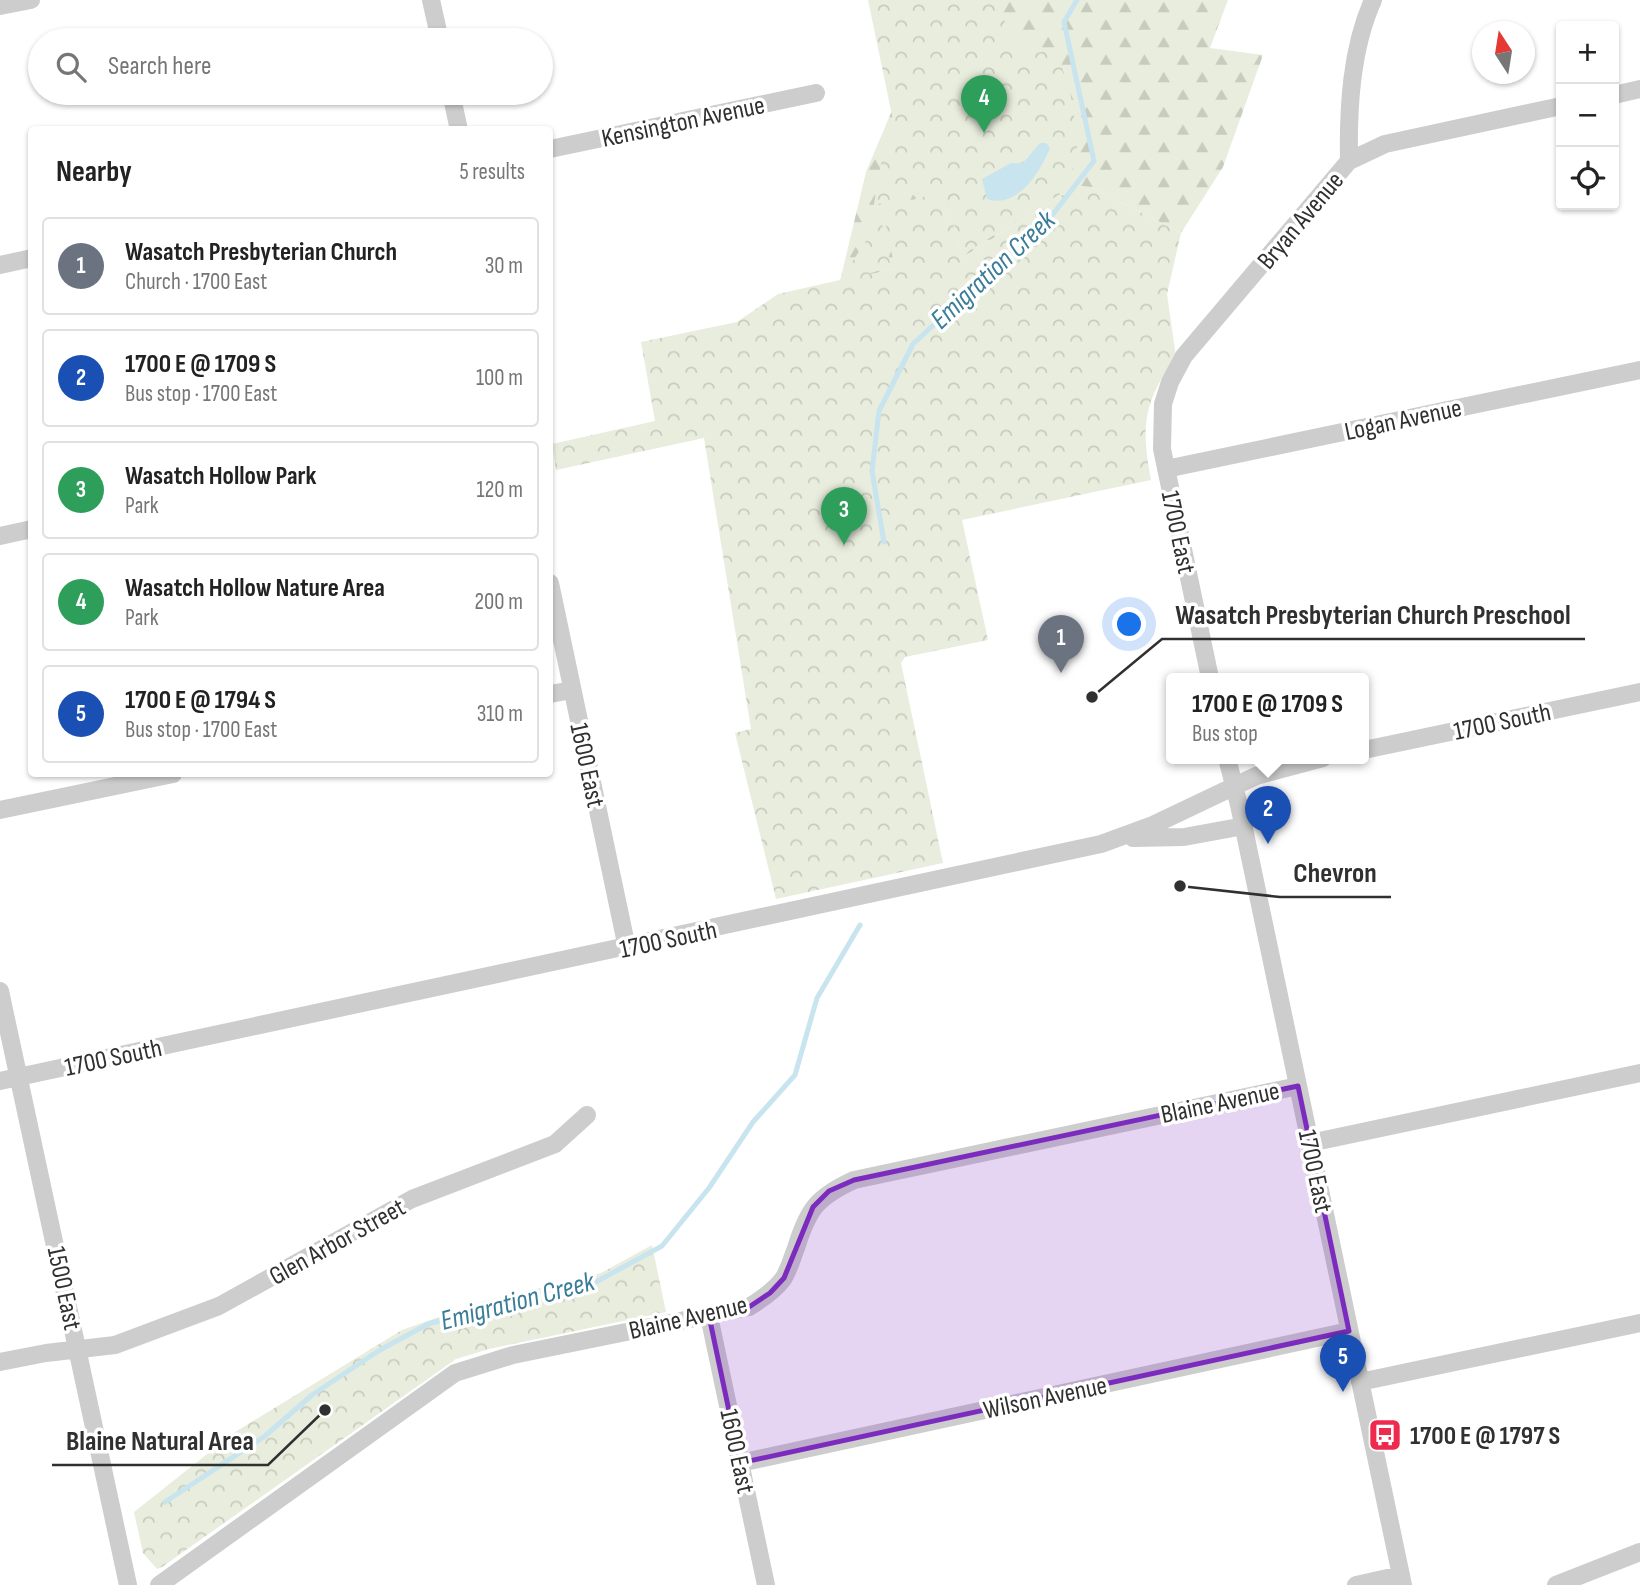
<!DOCTYPE html>
<html lang="en">
<head>
<meta charset="utf-8">
<style>
  :root { --surface:#fff; --page:#f6f6f6; --text:#222; --muted:#767676; --line:#e0e0e0; --accent:#ee2a4f }
  body { margin:0; font-family:"Sofia Sans Condensed",sans-serif; background:var(--page); color:var(--text) }
  .controls { position:absolute; right:21px; top:21px; display:grid; overflow:hidden; border-radius:7px; box-shadow:0 2px 5px #0004 }
  .controls button { width:63px; height:63px; display:grid; place-items:center; padding:0; border:0; border-bottom:2px solid var(--line); background:var(--surface); color:var(--text); font:35px sans-serif }
  .compass { position:absolute; left:1472px; top:21px; width:63px; height:63px; border-radius:50%; background:var(--surface); box-shadow:0 2px 5px #0004; rotate:348deg }
  .you { position:absolute; left:1130px; top:625px; width:24px; height:24px; margin:-18px; border:5px solid #fff; border-radius:50%; background:#1a73e8; box-shadow:0 0 0 10px #1a73e833 }
  .badge { display:grid; place-items:center; width:46px; height:46px; border-radius:50%; background:var(--accent); color:#fff; font-size:23px; font-weight:700 }
  .pin { position:absolute; translate:-50% -58px; filter:drop-shadow(0 2px 4px #0008) }
  .pin::after { content:''; position:absolute; top:37px; width:24px; height:21px; background:inherit; clip-path:polygon(0 0,100% 0,50% 100%) }
  .popup { position:absolute; left:1166px; top:673px; width:203px; height:91px; box-sizing:border-box; display:grid; place-content:center; border-radius:7px; background:var(--surface); filter:drop-shadow(0 2px 5px #0005); font-size:23px; white-space:nowrap; color:var(--muted) }
  .popup b { font-size:26px; color:var(--text) }
  .popup::after { content:''; position:absolute; left:50%; top:100%; margin-left:-14px; border:14px solid transparent; border-top-color:var(--surface) }
  .list { margin:0; padding:0; list-style:none }
  h2 { display:flex; justify-content:space-between; align-items:center; height:91px; margin:0; padding:0 28px; font-size:30px }
  h2 small { font-size:23px; font-weight:400; color:var(--muted) }
  .list li { display:grid; grid-template-columns:46px 1fr auto; gap:21px; align-items:center; box-sizing:border-box; height:98px; margin:0 14px 14px; padding:0 14px; border:2px solid var(--line); border-radius:7px }
  .list b { display:block; font-size:26px; white-space:nowrap }
  .list p { margin:0; font-size:23px; white-space:nowrap; color:var(--muted) }
  .list em { font-size:23px; font-style:normal; color:var(--muted) }
  .icon { flex:none; width:38px; height:38px; fill:none; stroke:currentColor; stroke-width:2; stroke-linecap:round; stroke-linejoin:round }
  .map { position:relative; flex:none; width:1640px; height:1585px; overflow:hidden }
  .search { position:absolute; background:var(--surface); box-shadow:0 2px 5px #0004; left:28px; top:28px; width:525px; height:77px; display:flex; align-items:center; gap:18px; box-sizing:border-box; padding:0 24px; border-radius:38px; color:var(--muted); font-size:26px }
  .panel { position:absolute; background:var(--surface); box-shadow:0 2px 5px #0004; left:28px; top:126px; width:525px; height:651px; border-radius:7px }
  .map>svg:first-child { display:block }
  .forest { fill:url(#forest-firs) }
  .park { fill:url(#park-crowns); fill-rule:evenodd }
  .water { fill:#c8e4ee }
  .lines { fill:none; stroke-linecap:round; stroke-linejoin:round }
  .stream { stroke:#c8e4ee; stroke-width:5 }
  .minor { stroke:#cdcdcd; stroke-width:18 }
  .marked { fill:#7b2cbf; fill-opacity:0.2; stroke:#7b2cbf; stroke-width:5; stroke-linejoin:round }
  .labels { text-anchor:middle; stroke-width:7; stroke-linejoin:round; paint-order:stroke }
  .street-label { font-size:26px; fill:#303030; stroke:#fff }
  .poi-label { font-size:26px; font-weight:bold; fill:#303030; stroke:#fff; text-anchor:start }
  .water-label { font-size:28px; font-style:italic; fill:#397d97; stroke:#fff }
  .leader { fill:none; stroke:#303030; stroke-width:2.5 }
  .callout-dot { fill:#303030; stroke:#fff; stroke-width:2.5 }
  .callout-label { font-size:28px; text-anchor:middle; font-weight:bold; fill:#303030; stroke:#fff; stroke-width:7; stroke-linejoin:round; paint-order:stroke }
</style>
</head>
<body>
<div class="map">
<svg width="1640" height="1585" viewBox="0 0 1640 1585">
  <defs>
    <pattern id="forest-firs" width="22" height="20" patternUnits="userSpaceOnUse" patternTransform="scale(1.75)"><rect width="22" height="20" fill="#e8eddd"/><path d="M5 1l3.5 6h-7zM16 11l3.5 6h-7z" fill="#c7ccbe"/></pattern>
    <pattern id="park-crowns" width="20" height="18" patternUnits="userSpaceOnUse" patternTransform="scale(1.75)"><rect width="20" height="18" fill="#e8eddd"/><path d="M2 6a3 3 0 1 1 6 0M12 15a3 3 0 1 1 6 0" fill="none" stroke="#c7ccbe"/></pattern>
  </defs>
  <rect width="100%" height="100%" fill="#fff"/>
  <path class="forest" d="M904 0H1228L1210 48 1263 55 1223 167 1181 233 1091 187 1077 186 963 257 944 194 895 269 840 281 866 172 907 75Z"/>
  <path class="park" d="M868 0H994L1022 55 1048 51 1061 64 1071 97 1078 142 1072 172 1060 194 964 254 945 196 963 257 1077 186 1091 187 1181 233 1167 294 1176 357C1143 402 1141 426 1151 480L962 520 988 640 905 657 901 663 943 863 776 899 735 733 751 729 704 438 556 470 552 444 655 421 641 342 737 322 778 294 840 280 868 238 881 164 894 125ZM939 188 942 193 882 206 895 269 861 276 891 267 878 204Z
    M652 1245 666 1312 489 1349 456 1359 162 1567 157 1569 143 1553 134 1512 235 1432 402 1330 481 1302 601 1273Z"/>
  <path class="water" d="M1040 143H1046L1050 148C1040 172 1018 209 987 199L982 179 1011 163H1023Z"/>
  <g class="lines">
    <path class="stream" d="M884 542 872 471 879 411 913 344 1053 214 1094 161 1064 22 1077 0
      M165 1502 265 1436 312 1395 380 1350 428 1324 514 1300 594 1283 662 1246 709 1188 753 1122 795 1075 817 998 860 925"/>
    <path class="minor" d="M431 0 440 40
      M0 6 31 0
      M451 93 459 130
      M1614 95 1640 89
      M550 149 816 93
      M1349 161C1348 108 1351 49 1373 0
      M0 265 32 258
      M1166 469 1640 370
      M0 536 32 529
      M550 583 627 948
      M1210 678 1162 449 1163 404 1170 382 1184 356 1349 161 1385 144 1561 106
      M550 694 572 690
      M1364 750 1640 692
      M1227 758 1239 805 1403 1585
      M0 810 173 774
      M1133 838 1184 837 1244 826
      M0 991 128 1585
      M0 1081 1101 844 1153 825 1256 776 1323 758
      M1310 1143 1640 1073
      M709 1316 766 1585
      M0 1362 46 1353 115 1345 219 1306 412 1199 555 1144 587 1115
      M1360 1382 1640 1323
      M740 1463 1349 1331
      M159 1585 455 1373 513 1355 749 1307C762 1299 774 1291 783 1279 789 1270 792 1258 796 1248 808 1209 817 1197 854 1180L1298 1086
      M1356 1585 1401 1575
      M1556 1585 1640 1552"/>
  </g>
  <path class="marked" d="M1298 1086 1349 1331 740 1463 709 1316 749 1307 770 1293 784 1278 813 1207 829 1191 854 1180Z"/>
  <defs>
    <symbol id="bus-square" viewBox="-11 -11 22 22"><rect x="-9" y="-9" width="18" height="18" rx="4" fill="#ee2a4f" stroke="#fff"/><path d="M-5-6H5V4H4V6H2V4H-2V6H-4V4H-5ZM-3.5-4V0h7V-4ZM-3.5 1.2v1.5H-2V1.2ZM2 1.2v1.5H3.5V1.2Z" fill="#fff"/></symbol>
  </defs>
  <g fill-rule="evenodd">
    <use href="#bus-square" x="1366" y="1416" width="38" height="38"/>
  </g>
  <g class="labels">
    <g class="street-label">
      <text transform="translate(683 121) rotate(-12)" y="9">Kensington Avenue</text>
      <text transform="translate(1300 220) rotate(-50)" y="9">Bryan Avenue</text>
      <text transform="translate(1403 419) rotate(-12)" y="9">Logan Avenue</text>
      <text transform="translate(1179 532) rotate(78)" y="9">1700 East</text>
      <text transform="translate(1502 721) rotate(-12)" y="9">1700 South</text>
      <text transform="translate(588 765) rotate(78)" y="9">1600 East</text>
      <text transform="translate(668 939) rotate(-12)" y="9">1700 South</text>
      <text transform="translate(113 1057) rotate(-12)" y="9">1700 South</text>
      <text transform="translate(1220 1102) rotate(-12)" y="9">Blaine Avenue</text>
      <text transform="translate(1316 1171) rotate(78)" y="9">1700 East</text>
      <text transform="translate(337 1241) rotate(-29)" y="9">Glen Arbor Street</text>
      <text transform="translate(65 1288) rotate(78)" y="9">1500 East</text>
      <text transform="translate(688 1317) rotate(-13)" y="9">Blaine Avenue</text>
      <text transform="translate(1045 1397) rotate(-12)" y="9">Wilson Avenue</text>
      <text transform="translate(738 1451) rotate(78)" y="9">1600 East</text>
    </g>
    <g class="poi-label">
      <text x="1410" y="1444">1700 E @ 1797 S</text>
    </g>
    <g class="water-label">
      <text transform="translate(992 269) rotate(-43)" y="10">Emigration Creek</text>
      <text transform="translate(517 1300) rotate(-15)" y="10">Emigration Creek</text>
    </g>
  </g>
  <path class="leader" d="M1092 697L1162 639H1585M1180 886L1280 897H1391M325 1410L268 1465H52"/>
  <g class="callout-dot">
    <circle cx="1092" cy="697" r="7"/>
    <circle cx="1180" cy="886" r="7"/>
    <circle cx="325" cy="1410" r="7"/>
  </g>
  <g class="callout-label">
    <text x="1373" y="624">Wasatch Presbyterian Church Preschool</text>
    <text x="1335" y="882">Chevron</text>
    <text x="160" y="1450">Blaine Natural Area</text>
  </g>
</svg>
<div class="controls">
<button>+</button>
<button>−</button>
<button><svg class="icon" aria-label="locate" viewBox="0 0 24 24"><circle cx="12" cy="12" r="6"/><path d="M12 2v4M12 18v4M2 12h4M18 12h4"/></svg></button>
</div>
<svg class="compass" viewBox="-18 -18 36 36"><path d="M0-13l5 13h-10z" fill="#e53935"/><path d="M0 13l5-13h-10z" fill="#767676"/></svg>
<div class="you"></div>
<div class="pin badge" style="left:1061px;top:673px;background:#6b7280">1</div>
<div class="pin badge" style="left:1268px;top:844px;background:#1a4fb4">2</div>
<div class="popup"><b>1700 E @ 1709 S</b>Bus stop</div>
<div class="pin badge" style="left:844px;top:545px;background:#2e9e5b">3</div>
<div class="pin badge" style="left:984px;top:133px;background:#2e9e5b">4</div>
<div class="pin badge" style="left:1343px;top:1392px;background:#1a4fb4">5</div>
<div class="search"><svg class="icon" aria-label="search" viewBox="0 0 24 24"><circle cx="10" cy="10" r="6"/><path d="M15 15l6 6"/></svg>Search here</div>
<section class="panel">
<h2>Nearby<small>5 results</small></h2>
<ul class="list">
<li><span class="badge" style="background:#6b7280">1</span><div><b>Wasatch Presbyterian Church</b><p>Church · 1700 East</p></div><em>30 m</em></li>
<li><span class="badge" style="background:#1a4fb4">2</span><div><b>1700 E @ 1709 S</b><p>Bus stop · 1700 East</p></div><em>100 m</em></li>
<li><span class="badge" style="background:#2e9e5b">3</span><div><b>Wasatch Hollow Park</b><p>Park</p></div><em>120 m</em></li>
<li><span class="badge" style="background:#2e9e5b">4</span><div><b>Wasatch Hollow Nature Area</b><p>Park</p></div><em>200 m</em></li>
<li><span class="badge" style="background:#1a4fb4">5</span><div><b>1700 E @ 1794 S</b><p>Bus stop · 1700 East</p></div><em>310 m</em></li>
</ul>
</section>
</div>
</body>
</html>
